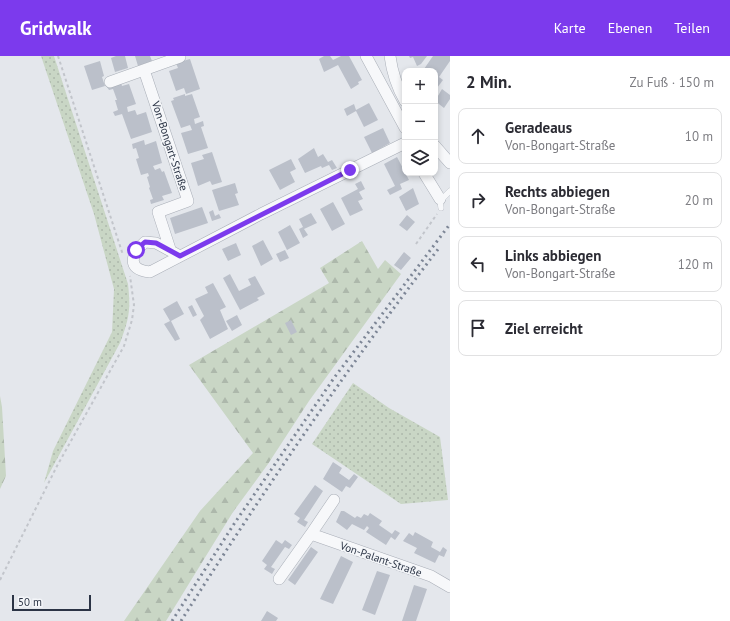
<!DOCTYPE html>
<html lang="de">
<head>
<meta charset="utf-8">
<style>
  :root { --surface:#fff; --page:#f2f2f3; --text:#2b2b33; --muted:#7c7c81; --line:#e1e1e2; --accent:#7c3aed }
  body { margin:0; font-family:"PT Sans",sans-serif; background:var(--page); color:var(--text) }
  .controls { position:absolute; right:12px; top:12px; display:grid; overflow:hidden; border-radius:8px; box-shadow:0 2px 6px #0003 }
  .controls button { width:36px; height:36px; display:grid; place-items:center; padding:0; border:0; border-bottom:1px solid var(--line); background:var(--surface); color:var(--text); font:20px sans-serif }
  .scale { position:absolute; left:12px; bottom:10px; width:79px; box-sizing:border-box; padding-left:4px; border:2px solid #2b3445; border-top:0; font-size:11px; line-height:14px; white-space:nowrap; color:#2b3445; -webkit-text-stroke:3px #f4f6f9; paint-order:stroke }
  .stop { position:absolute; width:12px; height:12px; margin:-9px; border:3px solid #7c3aed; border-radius:50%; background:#fff }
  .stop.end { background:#7c3aed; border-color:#fff; box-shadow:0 1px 4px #0008 }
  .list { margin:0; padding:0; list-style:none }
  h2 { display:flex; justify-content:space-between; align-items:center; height:52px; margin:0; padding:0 16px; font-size:17px }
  h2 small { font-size:13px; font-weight:400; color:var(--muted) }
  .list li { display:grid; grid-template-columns:26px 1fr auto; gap:12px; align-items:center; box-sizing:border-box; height:56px; margin:0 8px 8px; padding:0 8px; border:1px solid var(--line); border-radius:8px }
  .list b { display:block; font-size:15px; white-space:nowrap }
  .list p { margin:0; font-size:13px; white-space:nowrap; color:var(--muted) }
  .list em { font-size:13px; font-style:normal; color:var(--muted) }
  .icon { flex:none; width:22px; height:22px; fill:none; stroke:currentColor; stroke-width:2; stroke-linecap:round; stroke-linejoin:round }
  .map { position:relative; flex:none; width:450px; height:565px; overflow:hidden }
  header { display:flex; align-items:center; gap:24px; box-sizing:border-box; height:56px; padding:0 20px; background:var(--accent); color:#fff }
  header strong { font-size:19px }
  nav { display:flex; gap:22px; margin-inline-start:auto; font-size:14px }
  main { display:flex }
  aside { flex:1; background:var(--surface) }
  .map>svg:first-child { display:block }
  .grass { fill:url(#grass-dots) }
  .forest { fill:url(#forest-firs) }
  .building { fill:#bbc0ca }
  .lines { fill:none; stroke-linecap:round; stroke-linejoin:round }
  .service-casing { stroke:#a9aeb7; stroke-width:6 }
  .minor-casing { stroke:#a9aeb7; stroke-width:12 }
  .path { stroke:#c2c5cb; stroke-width:2; stroke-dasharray:3 3; stroke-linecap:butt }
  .service { stroke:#f7f8fa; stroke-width:5.5 }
  .minor { stroke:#f7f8fa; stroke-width:11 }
  .rail { stroke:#7d8696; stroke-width:3; stroke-dasharray:2 4; stroke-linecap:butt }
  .route { stroke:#7c3aed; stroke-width:5 }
  .labels { text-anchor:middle; stroke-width:3; stroke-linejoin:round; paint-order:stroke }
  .street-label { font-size:11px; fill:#2b3445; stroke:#f4f6f9 }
</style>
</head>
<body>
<header>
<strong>Gridwalk</strong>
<nav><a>Karte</a><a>Ebenen</a><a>Teilen</a></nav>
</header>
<main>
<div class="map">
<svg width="450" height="565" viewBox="0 0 450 565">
  <defs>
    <pattern id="grass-dots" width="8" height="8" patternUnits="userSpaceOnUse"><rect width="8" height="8" fill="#c9d6c5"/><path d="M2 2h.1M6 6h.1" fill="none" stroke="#adb8ab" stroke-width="1.8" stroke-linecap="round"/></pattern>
    <pattern id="forest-firs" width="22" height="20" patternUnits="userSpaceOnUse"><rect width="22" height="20" fill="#c9d6c5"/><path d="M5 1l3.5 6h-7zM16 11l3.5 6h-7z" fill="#adb8ab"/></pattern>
  </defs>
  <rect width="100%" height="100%" fill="#e4e7ec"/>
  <path class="grass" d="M41 0H54L128 228C131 254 129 263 120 287L44 427 53 395 112 276 114 233 94 158Z
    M353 327 389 352 440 381 448 444 401 448 312 388Z"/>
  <path class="forest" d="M362 185 378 213 385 204 401 218 309 345 268 408 233 456 166 565H124L200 455 253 397 189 309 329 227 320 212Z
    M0 340 2 351 6 420 0 433Z"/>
  <path class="building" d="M116 0H125L128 12 115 16 111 2Z
    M135 0H150L152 5 138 10Z
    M324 0H330L333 4 341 0H349L362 24 358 26 359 28 351 33 338 9 324 16 319 3Z
    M409 0H427L421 8 417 10 413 1 410 2Z
    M433 0H450V5L439 21 443 24 437 32 435 30 437 22 435 21V15H427L424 13Z
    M190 3 200 33 186 38 184 32 176 35 169 15 178 12 176 7Z
    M100 5 104 20 102 21 105 30 92 34 84 10Z
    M121 27 122 30 129 28 136 48 127 51 128 56 135 54 137 59 146 56 152 76 131 83 122 58 115 60 113 56 118 54 115 44H117L113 33 109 34 107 31Z
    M442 33 450 39V43L444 52 435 45Z
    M185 38V40L192 38 200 61 194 63 195 68 203 65 204 70 201 71 208 92 188 98 181 77 192 74 190 69 181 72 171 45 174 44 173 42Z
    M369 47 378 64 364 71 356 55 347 60 344 53 354 48 356 54Z
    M383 72 390 87 372 97 364 81Z
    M144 84 145 89 156 85 162 107 153 110 155 114 160 112 162 116 164 115 172 137 162 140 164 144 151 148 150 144 153 143 149 132 150 131 147 121 149 120 148 117 141 119 136 103 139 102 136 92 133 93 132 88Z
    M314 92 318 101 323 98 328 106 332 104 337 112 332 114 329 109 322 112 321 110 305 117 298 103Z
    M212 96 222 126 212 129 210 125 198 130 191 107 204 103 202 99Z
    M397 101 409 124 400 128 402 133 390 139 387 134 395 130 384 108Z
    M291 103 296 113 290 116 295 126 280 134 269 114Z
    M361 125 365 133 359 136 363 143 358 145 363 154 350 160 341 142 358 133 355 128Z
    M235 127 238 137 235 138 239 149 219 155 212 134Z
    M413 132 419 148 406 155 399 141Z
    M333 146 345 168 332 175 320 153Z
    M202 151 208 167 175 178 170 162Z
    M213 154 215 160 219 158 221 162 212 165 209 156Z
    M311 157 317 167 304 173 308 179 303 182 299 173 303 171 299 163Z
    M407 159 415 166 407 175 399 169Z
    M290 169 300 187 287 194 278 176Z
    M263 184 273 203 261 210 252 190Z
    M236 187 241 199 228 205 222 193Z
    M285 194 289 202 280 206 276 198Z
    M404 196 411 202 401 214 394 209Z
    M230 218 239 235 251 229 248 223 255 220 265 238 257 242 259 244 240 254 223 222Z
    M213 227 226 251 220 254 228 273 210 283 200 264 204 260 195 243 208 237 205 231Z
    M177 245 184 258 171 265 180 283 175 285 164 268 170 265 163 253Z
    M192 249 197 259 193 261 188 251Z
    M237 259 242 269 232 275 226 265Z
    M291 264 297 276 291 279 285 267Z
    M333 406 342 412 339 417 349 424 354 418 358 421 350 432 346 430 342 436 323 423Z
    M315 429 323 435 304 464 308 466 305 471 297 466 300 462 294 458Z
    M341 455H344L355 462 357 460 361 462 364 458 368 460 370 457 382 465 379 469 392 478 395 474 400 477 395 484 391 481 386 489 366 476 369 472 367 470 364 474 352 468 347 474 336 466Z
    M415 476 433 486 431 491 440 496 443 491 447 494 444 501 439 499 435 507 414 497 417 492 403 485 409 477 413 480Z
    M276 484 282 488 285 484 292 489 289 493 285 491 271 511 275 513 272 518 264 513 267 509 262 505Z
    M311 491 318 496 295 529 288 524Z
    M341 500 353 506 333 548 320 543Z
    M377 515 390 519 375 559 362 554Z
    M414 529 427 533 416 565H402Z
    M267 555 278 562 276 565H261Z"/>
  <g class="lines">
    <defs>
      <path id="service" d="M441 152 440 143 444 141 450 135"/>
      <path id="minor" d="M366 0 405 72
        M390 0C392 16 397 31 405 45
        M144 14 188 145 158 156 170 193
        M110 26 180 1
        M435 90 450 107
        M424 117 440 143
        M180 200 156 187 145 186C131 198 126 213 150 216L261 158 405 87
        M311 478 334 444
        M279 523 311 478 431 520 450 531"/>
    </defs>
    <use href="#service" class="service-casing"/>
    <use href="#minor" class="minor-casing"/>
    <path class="path" d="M58 0 123 199
      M416 188 437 158
      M0 524 57 410 124 290 132 264 134 249 130 220"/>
    <use href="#service" class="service"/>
    <use href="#minor" class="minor"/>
    <path class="rail" d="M172 565 234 468 334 322 450 168
      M181 565C262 437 347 312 439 192"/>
  </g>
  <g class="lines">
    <path class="route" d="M136 194 145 186 156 187 180 200 350 114"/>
  </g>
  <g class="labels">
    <g class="street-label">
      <text transform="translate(170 90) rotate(72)" y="4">Von-Bongart-Straße</text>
      <text transform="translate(381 503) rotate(19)" y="4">Von-Palant-Straße</text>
    </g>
  </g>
</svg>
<div class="controls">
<button>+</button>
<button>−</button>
<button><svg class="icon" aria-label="layers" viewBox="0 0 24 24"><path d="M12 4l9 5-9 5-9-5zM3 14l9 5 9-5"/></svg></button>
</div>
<div class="scale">50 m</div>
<div class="stop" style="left:136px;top:194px"></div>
<div class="stop end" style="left:350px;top:114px"></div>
</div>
<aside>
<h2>2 Min.<small>Zu Fuß · 150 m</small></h2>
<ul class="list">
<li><svg class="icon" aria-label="ahead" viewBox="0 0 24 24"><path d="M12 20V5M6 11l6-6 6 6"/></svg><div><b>Geradeaus</b><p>Von-Bongart-Straße</p></div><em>10 m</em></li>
<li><svg class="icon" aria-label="right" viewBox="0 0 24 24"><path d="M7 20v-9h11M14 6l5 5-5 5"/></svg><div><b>Rechts abbiegen</b><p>Von-Bongart-Straße</p></div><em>20 m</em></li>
<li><svg class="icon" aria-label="left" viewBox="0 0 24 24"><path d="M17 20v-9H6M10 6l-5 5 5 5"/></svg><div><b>Links abbiegen</b><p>Von-Bongart-Straße</p></div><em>120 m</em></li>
<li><svg class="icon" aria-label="arrive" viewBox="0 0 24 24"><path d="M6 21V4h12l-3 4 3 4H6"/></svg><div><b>Ziel erreicht</b></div></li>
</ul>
</aside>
</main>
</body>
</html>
